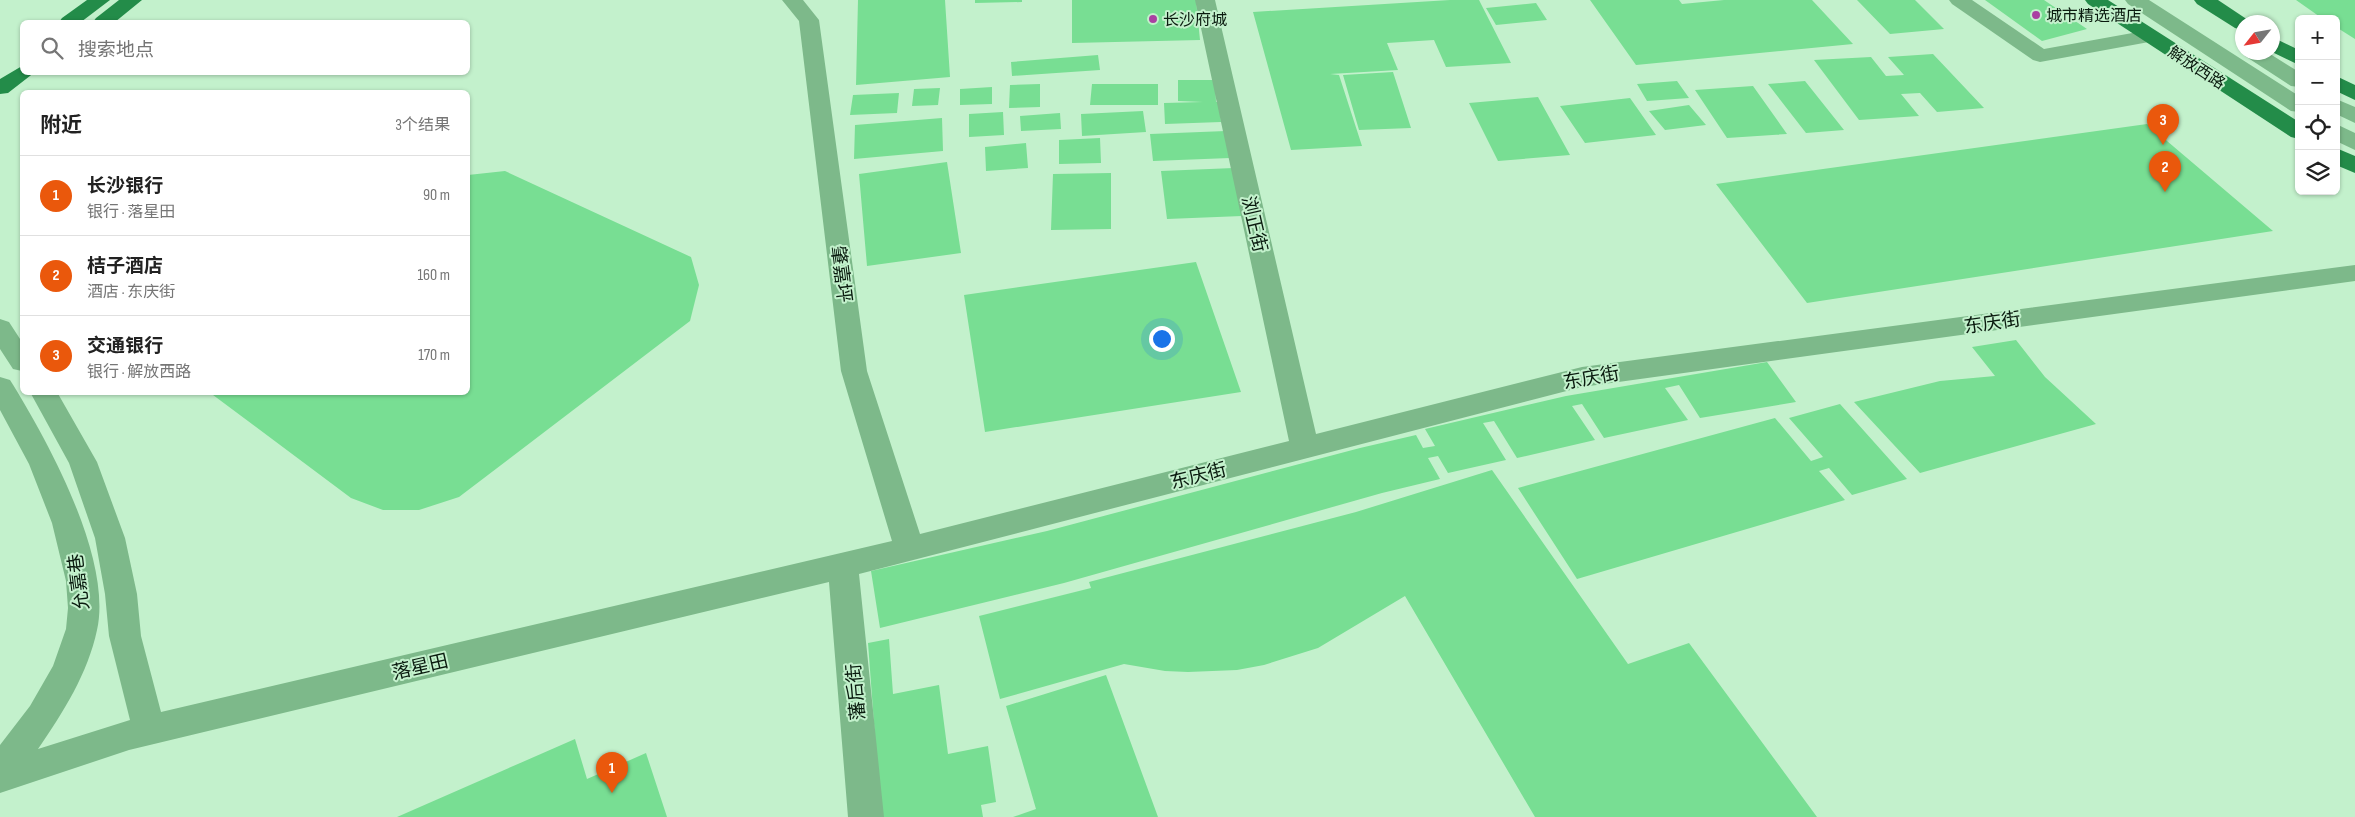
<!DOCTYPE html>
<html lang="zh">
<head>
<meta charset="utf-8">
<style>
  :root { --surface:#fff; --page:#f6f6f6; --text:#222; --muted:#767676; --line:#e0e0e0; --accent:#ea580c }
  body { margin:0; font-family:"Sofia Sans Condensed","Noto Sans SC",sans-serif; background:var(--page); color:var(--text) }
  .controls { position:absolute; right:15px; top:15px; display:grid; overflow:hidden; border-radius:8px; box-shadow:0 1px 4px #0004 }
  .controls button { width:45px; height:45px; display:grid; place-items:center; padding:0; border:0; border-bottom:1px solid var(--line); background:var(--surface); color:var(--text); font:25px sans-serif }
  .compass { position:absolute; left:2235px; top:15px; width:45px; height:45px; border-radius:50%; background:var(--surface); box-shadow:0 1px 4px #0004; rotate:239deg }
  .you { position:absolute; left:1161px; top:338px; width:18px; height:18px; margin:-12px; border:4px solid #fff; border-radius:50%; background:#1a73e8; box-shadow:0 0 0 8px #1a73e833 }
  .badge { display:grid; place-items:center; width:32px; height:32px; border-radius:50%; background:var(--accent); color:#fff; font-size:16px; font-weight:700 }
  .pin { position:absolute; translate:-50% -41px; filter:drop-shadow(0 1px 2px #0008) }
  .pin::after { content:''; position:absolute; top:26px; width:18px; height:15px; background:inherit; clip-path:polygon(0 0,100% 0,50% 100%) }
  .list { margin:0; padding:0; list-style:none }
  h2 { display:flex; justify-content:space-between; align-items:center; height:65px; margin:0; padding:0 20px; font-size:21px }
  h2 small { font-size:16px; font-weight:400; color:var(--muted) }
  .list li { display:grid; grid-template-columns:32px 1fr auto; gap:15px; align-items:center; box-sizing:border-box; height:80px; padding:0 20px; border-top:1px solid var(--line) }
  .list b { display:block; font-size:19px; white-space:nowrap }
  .list p { margin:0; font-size:16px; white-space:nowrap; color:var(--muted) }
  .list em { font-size:16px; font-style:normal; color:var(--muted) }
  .icon { flex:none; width:28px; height:28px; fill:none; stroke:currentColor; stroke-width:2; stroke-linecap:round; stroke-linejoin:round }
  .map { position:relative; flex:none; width:2355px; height:817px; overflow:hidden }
  .search { position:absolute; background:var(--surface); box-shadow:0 1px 4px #0004; left:20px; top:20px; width:450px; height:55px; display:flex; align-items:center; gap:12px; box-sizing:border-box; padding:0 18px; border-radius:8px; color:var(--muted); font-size:19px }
  .panel { position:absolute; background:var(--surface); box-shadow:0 1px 4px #0004; left:20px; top:90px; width:450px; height:305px; border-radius:8px }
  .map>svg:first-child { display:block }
  .building { fill:#78de93 }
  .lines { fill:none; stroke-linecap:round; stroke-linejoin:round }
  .minor { fill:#7db98a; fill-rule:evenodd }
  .major { fill:#238c49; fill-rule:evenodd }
  .poi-dot { fill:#aa40a2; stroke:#c3f1cc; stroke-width:2 }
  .labels { text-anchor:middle; stroke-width:4; stroke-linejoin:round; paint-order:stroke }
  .far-poi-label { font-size:16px; fill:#0a1b0f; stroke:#c3f1cc; text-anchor:start }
  .far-street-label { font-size:16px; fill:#0a1b0f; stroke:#c3f1cc }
  .street-label { font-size:19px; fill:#0a1b0f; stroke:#c3f1cc }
</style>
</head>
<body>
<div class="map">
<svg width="2355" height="817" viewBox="0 0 2355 817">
  <rect width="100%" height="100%" fill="#c3f1cc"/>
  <path class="building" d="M858 0H945L950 77 856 85Z
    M975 0H1022V2L975 3Z
    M1072 0H1196L1200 40 1072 43Z
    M1450 0H1479L1511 63 1446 67 1434 40 1387 43 1398 70 1330 74 1339 75 1362 146 1291 150 1253 12Z
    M1590 0H1679L1682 4 1724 0H1812L1853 44 1636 65Z
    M1857 0H1915L1944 29 1890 34Z
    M1985 0H2044L2087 29 2042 41Z
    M2296 0H2355V39L2336 27V19H2323Z
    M1536 3 1547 20 1496 25 1486 8Z
    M1933 54 1984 108 1937 112 1920 93 1901 94 1919 116 1859 120 1814 60 1871 57 1886 76 1904 75 1888 57Z
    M1098 55 1100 70 1012 76 1011 62Z
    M1393 72 1411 128 1359 130 1343 75Z
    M1178 80H1215L1216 102H1219L1221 122 1165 124 1164 103 1203 102 1178 101Z
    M1677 81 1689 98 1647 101 1637 84Z
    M1805 81 1844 130 1806 133 1768 84Z
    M1040 84V107L1009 108 1010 85Z
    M1092 84H1158V105H1090Z
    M1753 86 1787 134 1727 138 1695 90Z
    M992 87V104L960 105V89Z
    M940 88 938 105 912 106 914 89Z
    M899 93 897 113 850 115 853 95Z
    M1538 97 1570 155 1498 161 1469 103Z
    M1630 98 1656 135 1585 143 1560 106Z
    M1689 105 1706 125 1665 130 1649 111Z
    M1143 111 1146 132 1082 136 1081 114Z
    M1003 112 1004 135 969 137V114Z
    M1060 113 1061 129 1021 131 1020 116Z
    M942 118 943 151 854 159 855 125Z
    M2147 124 2273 231 1807 303 1716 184Z
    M1226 131 1230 158 1153 161 1150 134Z
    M1100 138 1101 163 1059 164V140Z
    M1026 143 1028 168 986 171 985 147Z
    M947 162 961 253 867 266 859 174Z
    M1234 168 1242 216 1167 219 1161 171Z
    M505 171 691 257 699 285 690 321 459 497 419 510H383L351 498 209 392H468V175Z
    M1111 173V229L1051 230 1053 174Z
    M1196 262 1241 392 985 432 964 295Z
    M2016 340 2045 377 2096 424 1920 473 1854 402 1940 381 1995 376 1972 347Z
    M1767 362 1796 402 1700 418 1679 385 1665 388 1688 420 1604 438 1582 404 1572 406 1595 440 1517 458 1494 421 1483 423 1506 460 1448 473 1438 456 1428 458 1440 479 1382 493 1064 583 880 628 871 571 1047 531 1360 448 1416 435 1423 448 1435 446 1425 429 1566 396Z
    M1840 404 1907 479 1852 495 1829 468 1819 471 1845 500 1577 579 1518 488 1775 418 1811 461 1823 457 1789 418Z
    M1492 470 1628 664 1689 643 1817 817H1535L1405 596 1318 648 1264 665 1237 670 1188 672 1165 671 1124 664 1000 699 979 616 1091 588 1089 582 1356 512Z
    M889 639 893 694 939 685 948 754 988 746 996 802 981 805 983 817H881L868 643Z
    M1106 675 1158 817H1013L1036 809 1006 706Z
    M575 739 587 779 646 753 667 817H397Z"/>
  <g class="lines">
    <path class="minor" d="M782 0H803L819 20 867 371 920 534 1289 441 1195 0H1215L1316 434 1582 367 2355 265V281L1582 387 859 574 884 817H848L829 582 129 750 0 793V745L30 706 53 666 66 629 68 608 66 581 52 523 29 464 0 410V377L10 380C47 439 113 559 97 630 88 673 63 713 38 749L130 720 109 636 105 594 95 538 69 463 30 392H57L97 462 125 538 137 594 141 636 161 712 892 541 841 371 799 21Z
      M1949 0H1972L2044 49 2149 30 2156 32 2159 36 2156 40 2149 42 2040 62 2033 60 1952 4Z
      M2125 0H2149L2299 96V112L2291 111 2128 4Z
      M2242 51V52H2267L2299 72V87L2291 86 2245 56 2242 52Z
      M2336 99 2355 107V123L2336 114Z
      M2336 124 2355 133V150L2336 141Z
      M0 319 9 322 22 342V371L13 369 0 349Z"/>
    <path class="major" d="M87 0H110L81 22H59L62 18Z
      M119 0H142L115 22H93L96 18Z
      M2085 0H2108L2299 122V139L2291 137 2088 4Z
      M2194 0H2218L2251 22H2242V30L2235 28 2197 4Z
      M2272 37 2299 50V65L2272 52Z
      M22 66V72H35L8 93 0 94V79Z
      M2336 76 2355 85V100L2336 91Z
      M2336 148 2355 156V173L2336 165Z"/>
  </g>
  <g class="poi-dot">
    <circle cx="2036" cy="15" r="5"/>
    <circle cx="1153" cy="19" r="5"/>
  </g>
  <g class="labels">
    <g class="far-poi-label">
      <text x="2046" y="21">城市精选酒店</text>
      <text x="1163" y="25">长沙府城</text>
    </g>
    <g class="far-street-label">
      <text transform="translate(2197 67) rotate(33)" y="6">解放西路</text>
    </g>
    <g class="street-label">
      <text transform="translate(1255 224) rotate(77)" y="7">浏正街</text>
      <text transform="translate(842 274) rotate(83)" y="7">肇嘉坪</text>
      <text transform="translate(1992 322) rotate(-8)" y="7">东庆街</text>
      <text transform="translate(1591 377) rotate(-10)" y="7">东庆街</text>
      <text transform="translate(1198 475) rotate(-14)" y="7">东庆街</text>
      <text transform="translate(78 582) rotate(-97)" y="7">允嘉巷</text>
      <text transform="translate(420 666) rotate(-13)" y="7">落星田</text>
      <text transform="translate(855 692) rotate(-95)" y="7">藩后街</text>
    </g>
  </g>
</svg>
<div class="controls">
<button>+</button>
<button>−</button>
<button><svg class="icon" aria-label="locate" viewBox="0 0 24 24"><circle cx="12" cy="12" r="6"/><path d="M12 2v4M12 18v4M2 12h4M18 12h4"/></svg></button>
<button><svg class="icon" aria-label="layers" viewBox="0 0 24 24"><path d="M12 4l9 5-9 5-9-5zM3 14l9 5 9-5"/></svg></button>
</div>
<svg class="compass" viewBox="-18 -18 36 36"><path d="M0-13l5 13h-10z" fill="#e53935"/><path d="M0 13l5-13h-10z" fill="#767676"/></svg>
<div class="you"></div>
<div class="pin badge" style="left:612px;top:793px">1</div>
<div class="pin badge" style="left:2165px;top:192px">2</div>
<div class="pin badge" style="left:2163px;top:145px">3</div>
<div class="search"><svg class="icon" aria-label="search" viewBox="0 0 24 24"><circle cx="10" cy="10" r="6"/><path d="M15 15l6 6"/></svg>搜索地点</div>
<section class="panel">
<h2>附近<small>3个结果</small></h2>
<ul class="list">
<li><span class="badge">1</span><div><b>长沙银行</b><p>银行 · 落星田</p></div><em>90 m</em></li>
<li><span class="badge">2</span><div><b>桔子酒店</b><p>酒店 · 东庆街</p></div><em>160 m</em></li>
<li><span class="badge">3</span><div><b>交通银行</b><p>银行 · 解放西路</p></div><em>170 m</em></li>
</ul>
</section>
</div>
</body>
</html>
